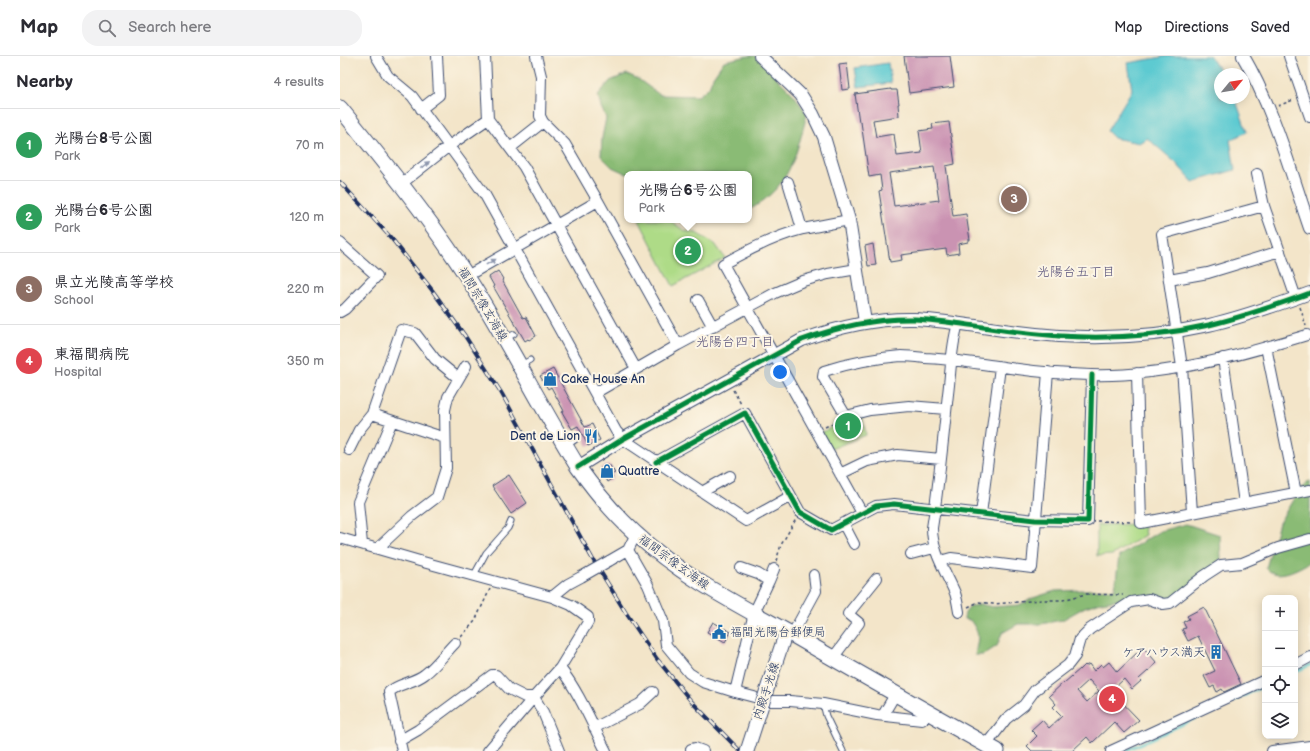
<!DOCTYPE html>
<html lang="en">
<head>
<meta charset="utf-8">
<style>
  :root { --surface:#fff; --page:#f2f2f3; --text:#2b2b33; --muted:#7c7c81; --line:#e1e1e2; --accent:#0b8043 }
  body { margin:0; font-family:"Balsamiq Sans","Klee One",sans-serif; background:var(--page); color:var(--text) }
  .controls { position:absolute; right:12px; bottom:12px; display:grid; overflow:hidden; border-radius:8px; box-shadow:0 2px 10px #0003 }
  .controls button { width:36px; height:36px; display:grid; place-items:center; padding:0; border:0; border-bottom:1px solid var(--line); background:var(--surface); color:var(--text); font:20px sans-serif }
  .compass { position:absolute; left:874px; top:12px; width:36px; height:36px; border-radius:50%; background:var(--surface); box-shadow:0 2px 10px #0003; rotate:60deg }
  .you { position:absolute; left:440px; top:316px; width:14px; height:14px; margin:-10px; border:3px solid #fff; border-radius:50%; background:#1a73e8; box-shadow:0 0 0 6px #1a73e833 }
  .badge { display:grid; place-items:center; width:26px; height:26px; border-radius:50%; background:var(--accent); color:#fff; font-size:13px; font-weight:700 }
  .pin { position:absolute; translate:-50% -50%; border:2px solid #fff; box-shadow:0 1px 4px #0006 }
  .popup { position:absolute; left:284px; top:115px; width:128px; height:52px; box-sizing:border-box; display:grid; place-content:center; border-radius:8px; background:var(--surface); filter:drop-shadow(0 1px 3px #0005); font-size:13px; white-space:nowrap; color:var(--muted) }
  .popup b { font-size:15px; color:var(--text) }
  .popup::after { content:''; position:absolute; left:50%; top:100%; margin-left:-8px; border:8px solid transparent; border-top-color:var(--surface) }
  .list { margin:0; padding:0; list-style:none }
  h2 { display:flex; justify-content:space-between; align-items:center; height:52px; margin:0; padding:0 16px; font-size:17px }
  h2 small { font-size:13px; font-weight:400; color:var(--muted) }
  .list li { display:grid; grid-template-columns:26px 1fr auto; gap:12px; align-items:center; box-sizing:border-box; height:72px; padding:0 16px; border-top:1px solid var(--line) }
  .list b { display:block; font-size:15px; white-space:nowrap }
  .list p { margin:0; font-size:13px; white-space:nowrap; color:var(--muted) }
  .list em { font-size:13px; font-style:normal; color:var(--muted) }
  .icon { flex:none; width:22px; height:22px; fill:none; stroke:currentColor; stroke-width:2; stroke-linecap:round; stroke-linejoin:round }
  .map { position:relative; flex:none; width:970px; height:695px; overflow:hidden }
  header { display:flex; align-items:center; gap:24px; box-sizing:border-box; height:56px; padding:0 20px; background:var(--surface); border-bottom:1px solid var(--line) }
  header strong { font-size:19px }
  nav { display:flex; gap:22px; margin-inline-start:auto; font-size:14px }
  .search { width:280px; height:36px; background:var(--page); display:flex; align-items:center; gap:10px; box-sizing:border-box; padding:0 14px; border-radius:16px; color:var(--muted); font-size:15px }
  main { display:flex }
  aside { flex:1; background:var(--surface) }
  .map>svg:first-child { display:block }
  .green { fill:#aedb87; stroke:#648572 }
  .forest { fill:#8abb74; stroke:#527569 }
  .water { fill:#5dcad1; stroke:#3c7c98 }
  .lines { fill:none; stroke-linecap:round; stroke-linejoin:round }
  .stream { stroke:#5dcad1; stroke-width:2.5 }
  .building { fill:#ca93b2; fill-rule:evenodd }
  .service-casing { stroke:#3b4a6e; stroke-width:7 }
  .minor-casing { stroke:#3b4a6e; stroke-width:12 }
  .tertiary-casing { stroke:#3b4a6e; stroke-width:14 }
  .secondary-casing { stroke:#3b4a6e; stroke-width:15 }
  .primary-casing { stroke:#3b4a6e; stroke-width:17 }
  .path { stroke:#3b4a6e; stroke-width:1.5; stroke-dasharray:3 3; stroke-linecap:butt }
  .service { stroke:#fff; stroke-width:5 }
  .minor { stroke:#fff; stroke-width:10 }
  .tertiary { stroke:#fff; stroke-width:12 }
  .secondary { stroke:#fff; stroke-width:13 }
  .primary { stroke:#fff; stroke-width:15 }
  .rail-casing { stroke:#1b2f5e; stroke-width:4 }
  .rail { stroke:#fcf5e5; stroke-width:2.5; stroke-dasharray:8; stroke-linecap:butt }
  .minor-bridge-casing { stroke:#3b4a6e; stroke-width:12; stroke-linecap:butt }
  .secondary-bridge-casing { stroke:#3b4a6e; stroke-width:15; stroke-linecap:butt }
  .minor-bridge { stroke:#fff; stroke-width:10 }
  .secondary-bridge { stroke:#fff; stroke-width:13 }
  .cycleway-casing { stroke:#fcf5e5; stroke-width:8 }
  .cycleway { stroke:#00873e; stroke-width:5 }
  .oneway { fill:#8d97ae }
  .labels { text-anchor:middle; stroke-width:4; stroke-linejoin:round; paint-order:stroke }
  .street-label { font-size:12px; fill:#1b2f5e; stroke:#fcf5e5 }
  .poi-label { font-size:12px; fill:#1b2f5e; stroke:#fcf5e5; text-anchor:start }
  .neighbourhood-label { font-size:13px; fill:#58527b; stroke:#fcf5e5 }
</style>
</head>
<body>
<header>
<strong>Map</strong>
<div class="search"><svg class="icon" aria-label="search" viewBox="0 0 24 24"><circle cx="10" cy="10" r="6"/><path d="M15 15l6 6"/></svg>Search here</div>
<nav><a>Map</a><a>Directions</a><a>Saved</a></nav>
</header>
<main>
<aside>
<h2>Nearby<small>4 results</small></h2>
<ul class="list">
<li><span class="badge" style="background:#2e9e5b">1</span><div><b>光陽台8号公園</b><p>Park</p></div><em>70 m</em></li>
<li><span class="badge" style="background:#2e9e5b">2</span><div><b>光陽台6号公園</b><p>Park</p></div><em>120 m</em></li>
<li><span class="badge" style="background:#8d6e63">3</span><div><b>県立光陵高等学校</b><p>School</p></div><em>220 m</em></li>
<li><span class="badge" style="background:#e0444e">4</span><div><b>東福間病院</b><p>Hospital</p></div><em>350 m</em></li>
</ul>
</aside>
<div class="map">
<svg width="970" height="695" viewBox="0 0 970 695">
  <rect width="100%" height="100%" fill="#fcf5e5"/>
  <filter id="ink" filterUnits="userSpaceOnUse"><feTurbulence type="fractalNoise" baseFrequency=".025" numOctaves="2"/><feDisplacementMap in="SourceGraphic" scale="8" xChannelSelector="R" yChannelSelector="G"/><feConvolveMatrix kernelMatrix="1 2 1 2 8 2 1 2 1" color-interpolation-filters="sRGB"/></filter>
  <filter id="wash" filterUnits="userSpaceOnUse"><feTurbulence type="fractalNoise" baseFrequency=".012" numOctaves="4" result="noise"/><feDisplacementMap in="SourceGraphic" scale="16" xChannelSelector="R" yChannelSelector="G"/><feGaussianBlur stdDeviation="0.9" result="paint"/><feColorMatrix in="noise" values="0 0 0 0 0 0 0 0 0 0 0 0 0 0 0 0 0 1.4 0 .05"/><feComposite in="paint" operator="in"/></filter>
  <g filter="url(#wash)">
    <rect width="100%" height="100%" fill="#f3e5c9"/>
    <path class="green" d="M299 164H329L345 175 356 177 375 188 385 202 333 230Z
      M522 359 526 379 491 393 481 377 504 364Z
      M803 468 805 479 772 499 757 500V469Z"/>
    <path class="forest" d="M409 0H415L454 39 467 58C456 100 450 131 409 154V118H287L272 111 261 100 262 82 266 62 261 51 258 39 270 25 287 18 298 23 320 39 358 40 369 31 373 21 384 5Z
      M970 425V506C958 513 937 525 926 512L939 467 959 434Z
      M846 468 880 479 881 503 832 544 797 539 788 542 761 546 745 551 722 564 701 568H678L662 577 657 590 643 599H635C638 581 641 579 630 564L624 563 625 557 630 551 640 548 652 551 679 549 693 542 715 535 775 533 779 500 820 475Z"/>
    <path class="water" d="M828 0H870L882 18H880V42H895L907 76 890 84 895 114 853 126 835 106 807 82 799 87 774 82 767 75 792 34 788 7Z
      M548 7 551 27 518 31 515 12Z"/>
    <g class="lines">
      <path class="stream" d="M955 616 970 609
        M785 695 925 630"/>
    </g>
    <g id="blocks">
      <path class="building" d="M564 0H610L614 31 569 37Z
        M507 7 510 33 502 34 499 8Z
        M551 33V34H557L559 48H558L559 60 533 64 536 81 554 78 557 100 582 97 579 75 593 73 592 68 609 66 615 108 606 110 613 160 626 158 630 184H628V186L618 188 619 197 607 199 606 193 561 199 562 204 550 206 539 135 542 134 540 119 529 121 521 66H519L515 38ZM594 111 599 144 554 150 549 117Z
        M533 188 536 209 528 210 525 190Z
        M158 215 163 223 162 224 183 262 186 261 196 280 189 284 188 283 185 285 153 230H154L149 221Z
        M213 313 245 371 252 368 260 384 248 390 238 370 232 373 222 356 224 355 211 331 208 333 200 320Z
        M269 408 275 417 271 419 273 422 267 426 260 413Z
        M169 419 187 447 171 458 152 430Z
        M864 551 901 628 884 636 882 633 877 636 874 630 870 632 864 620 875 615 858 580 848 585 842 573 846 572 843 566 849 563 847 560Z
        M373 566 391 576 385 586 367 576Z
        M803 591 817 607 799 623 801 625 792 633 784 623 771 635 799 664 784 677 774 666 752 687 747 681 732 695H692L687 690 697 680 691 674 702 664 709 672 722 660 713 651 716 648 709 640 724 626V627L740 613V614L745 609 746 610 749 608 754 615 761 608 763 611 769 606 777 616ZM749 624 759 635 747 646 737 635Z"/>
    </g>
  </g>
  <g filter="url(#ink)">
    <use href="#blocks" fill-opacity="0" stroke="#3b4a6e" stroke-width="1"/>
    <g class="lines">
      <defs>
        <path id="service" d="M165 283 174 278
          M181 309 190 304
          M226 390 235 384
          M134 519 146 497 168 472 171 465
          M483 648 486 660 503 695"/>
        <path id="minor" d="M36 0 48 20 72 40 145 139 276 375 283 383 406 465 451 440
          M145 0 148 63 184 111 296 313
          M196 0 201 20 200 60 203 66 225 88 258 145 338 289
          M949 0 970 61
          M81 53 99 39 97 0
          M170 92 203 66
          M917 118 924 150 956 242
          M448 126 462 173
          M61 128 109 90 148 63
          M509 164C494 167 478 170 463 173 435 180 408 194 383 208L522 457
          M0 187 37 220 5 253 0 256
          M127 220 258 145
          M829 224 868 217 940 195
          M358 244 373 271
          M618 268C611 290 611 315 608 338 603 383 599 428 592 472 592 496 606 516 615 537 617 543 618 550 619 556
          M926 291 956 437
          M883 302 904 447
          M797 317 801 467 970 434
          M255 337 338 289 435 237 463 225 488 218 517 213
          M606 353 569 350 530 354 506 360 483 321 484 315C509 307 535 302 561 300 569 300 577 301 585 302 610 303 633 307 657 310 688 315 720 318 751 319 824 321 898 300 967 279
          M32 358 105 382
          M9 394 19 374 32 358 61 274 75 277 95 303 118 322
          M316 406 405 357 460 456 491 474 536 450 554 448 695 464 748 465 752 319
          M500 418 527 405 558 399 601 403
          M362 436 390 420
          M852 456 842 311 822 178 924 150
          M641 458 660 311
          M503 467 514 488
          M0 482 83 506 212 541 231 549 248 561V566L220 612 194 641 148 695
          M22 488 18 446 52 365
          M38 492 72 460 97 441 106 412 105 354 108 341 126 310
          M288 494 308 529 323 565 326 589 349 617 363 626 395 636 414 641
          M571 498 594 492
          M269 505 288 494 296 478
          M600 505 611 502 692 512 708 316
          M401 512 418 518 429 525
          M212 541 228 528 241 521
          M452 579 476 535 474 519
          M493 602 519 567 508 558 537 522
          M955 609 970 601
          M220 612C239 636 252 668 266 695
          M395 636 414 557 429 525 434 513
          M429 645H450L483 648 537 659 582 664 590 657
          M543 659 556 637
          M254 672 300 648 313 636
          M59 685 78 674 152 619H156L169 633 185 641H194L203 656 219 695
          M646 689 666 663 684 649 695 634 728 609 735 600 740 583 750 573 791 546 809 543 823 548 830 547 864 520 881 509 902 507 938 492 970 483
          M351 693 355 692 363 695
          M62 695 49 636C59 627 74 627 85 618 96 610 105 597 115 587
          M771 695 925 624
          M932 695 970 690"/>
        <path id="tertiary" d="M420 0 461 39 473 58 484 81 509 164 525 266
          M903 0C934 53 950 114 970 172
          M238 411 283 383 462 284C498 271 535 262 574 263 597 264 621 268 643 271 668 275 693 278 719 280 768 283 820 280 869 269 903 261 937 249 970 237"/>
        <path id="secondary" d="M432 618 446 576"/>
        <path id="primary" d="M0 52C44 106 88 160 126 219 166 281 199 348 238 411 255 435 273 457 295 477 343 522 403 551 460 583 525 621 591 658 657 695"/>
      </defs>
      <use href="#service" class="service-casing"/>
      <use href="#minor" class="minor-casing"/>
      <use href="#tertiary" class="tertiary-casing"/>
      <use href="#secondary" class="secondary-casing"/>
      <use href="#primary" class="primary-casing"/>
      <path class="path" d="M938 50 953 44
        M960 251 966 270
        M393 334 401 348
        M485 371 498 365
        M757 465 793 466
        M436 505 441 489 456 463
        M628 551 639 546 653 548 702 544H723L746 538 783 539
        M121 581 135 565 150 533"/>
      <use href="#service" class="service"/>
      <use href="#minor" class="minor"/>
      <use href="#tertiary" class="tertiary"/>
      <use href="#secondary" class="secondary"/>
      <use href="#primary" class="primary"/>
      <defs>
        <path id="rail" d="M0 126 52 183 92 234 125 280 162 338 252 502 286 557 317 603 351 645 400 695"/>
      </defs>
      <use href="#rail" class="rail-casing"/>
      <use href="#rail" class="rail"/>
      <defs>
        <path id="minor-bridge" d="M241 521 269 505"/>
        <path id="secondary-bridge" d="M407 695 432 618"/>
      </defs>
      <use href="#minor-bridge" class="minor-bridge-casing"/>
      <use href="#secondary-bridge" class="secondary-bridge-casing"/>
      <use href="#minor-bridge" class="minor-bridge"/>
      <use href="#secondary-bridge" class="secondary-bridge"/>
      <defs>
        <path id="cycleway" d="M316 406 405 357 460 456 491 474 536 450 554 448 695 464 748 465 752 319
          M238 411 283 383 462 284C498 271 535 262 574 263 597 264 621 268 643 271 668 275 693 278 719 280 768 283 820 280 869 269 903 261 937 249 970 237"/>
      </defs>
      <use href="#cycleway" class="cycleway-casing"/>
      <use href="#cycleway" class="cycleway"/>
    </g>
    <defs><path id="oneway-solid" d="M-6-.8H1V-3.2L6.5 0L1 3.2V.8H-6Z"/></defs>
    <g class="oneway">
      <use href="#oneway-solid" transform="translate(85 109) rotate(-38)"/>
      <use href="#oneway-solid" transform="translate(151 206) rotate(-29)"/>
    </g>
  </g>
  <defs>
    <symbol id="shop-bare" viewBox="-9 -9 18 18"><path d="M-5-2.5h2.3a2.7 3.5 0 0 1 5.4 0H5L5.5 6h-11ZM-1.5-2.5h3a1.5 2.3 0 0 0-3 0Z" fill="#1f6fb2" stroke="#fcf5e5" stroke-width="2.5" paint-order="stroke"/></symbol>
    <symbol id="restaurant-bare" viewBox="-9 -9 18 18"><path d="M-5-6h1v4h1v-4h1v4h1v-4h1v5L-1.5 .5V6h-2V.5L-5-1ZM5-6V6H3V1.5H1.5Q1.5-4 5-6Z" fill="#1f6fb2" stroke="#fcf5e5" stroke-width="2.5" paint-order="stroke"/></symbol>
    <symbol id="civic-bare" viewBox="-9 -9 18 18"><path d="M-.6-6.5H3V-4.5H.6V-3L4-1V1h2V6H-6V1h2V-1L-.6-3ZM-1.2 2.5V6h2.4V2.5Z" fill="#1f6fb2" stroke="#fcf5e5" stroke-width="2.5" paint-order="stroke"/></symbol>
    <symbol id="building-bare" viewBox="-9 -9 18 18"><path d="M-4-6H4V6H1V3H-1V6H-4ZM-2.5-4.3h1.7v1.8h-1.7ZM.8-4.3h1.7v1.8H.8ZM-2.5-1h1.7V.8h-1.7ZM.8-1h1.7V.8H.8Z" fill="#1f6fb2" stroke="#fcf5e5" stroke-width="2.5" paint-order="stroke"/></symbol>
  </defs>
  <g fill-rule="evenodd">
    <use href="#shop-bare" x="200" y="313" width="20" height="20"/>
    <use href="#restaurant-bare" x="241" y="370" width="20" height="20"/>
    <use href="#shop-bare" x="257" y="405" width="20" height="20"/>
    <use href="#civic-bare" x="369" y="566" width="20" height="20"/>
    <use href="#building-bare" x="866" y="586" width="20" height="20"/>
  </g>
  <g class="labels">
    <g class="street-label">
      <text transform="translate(143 248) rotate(59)" y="4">福間宗像玄海線</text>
      <text transform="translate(334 506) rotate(36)" y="4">福間宗像玄海線</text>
      <text transform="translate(426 635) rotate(-72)" y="4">内殿手光線</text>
    </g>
    <g class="poi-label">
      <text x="221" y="327">Cake House An</text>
      <text x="240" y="384" text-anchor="end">Dent de Lion</text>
      <text x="278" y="419">Quattre</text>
      <text x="390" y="580">福間光陽台郵便局</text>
      <text x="865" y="600" text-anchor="end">ケアハウス満天</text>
    </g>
    <g class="neighbourhood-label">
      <text x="736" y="220">光陽台五丁目</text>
      <text x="395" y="290">光陽台四丁目</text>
    </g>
  </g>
</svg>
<div class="controls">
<button>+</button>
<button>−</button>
<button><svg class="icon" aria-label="locate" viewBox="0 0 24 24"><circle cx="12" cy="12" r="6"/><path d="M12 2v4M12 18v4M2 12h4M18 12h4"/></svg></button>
<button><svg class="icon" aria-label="layers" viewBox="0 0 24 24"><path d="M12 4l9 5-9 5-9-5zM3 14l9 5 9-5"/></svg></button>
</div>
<svg class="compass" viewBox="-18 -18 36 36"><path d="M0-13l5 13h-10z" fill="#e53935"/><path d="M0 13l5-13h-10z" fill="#7c7c81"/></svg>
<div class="you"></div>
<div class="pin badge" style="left:508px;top:370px;background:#2e9e5b">1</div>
<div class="pin badge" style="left:348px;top:195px;background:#2e9e5b">2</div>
<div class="popup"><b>光陽台6号公園</b>Park</div>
<div class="pin badge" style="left:674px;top:143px;background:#8d6e63">3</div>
<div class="pin badge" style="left:772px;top:643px;background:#e0444e">4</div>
</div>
</main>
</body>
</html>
